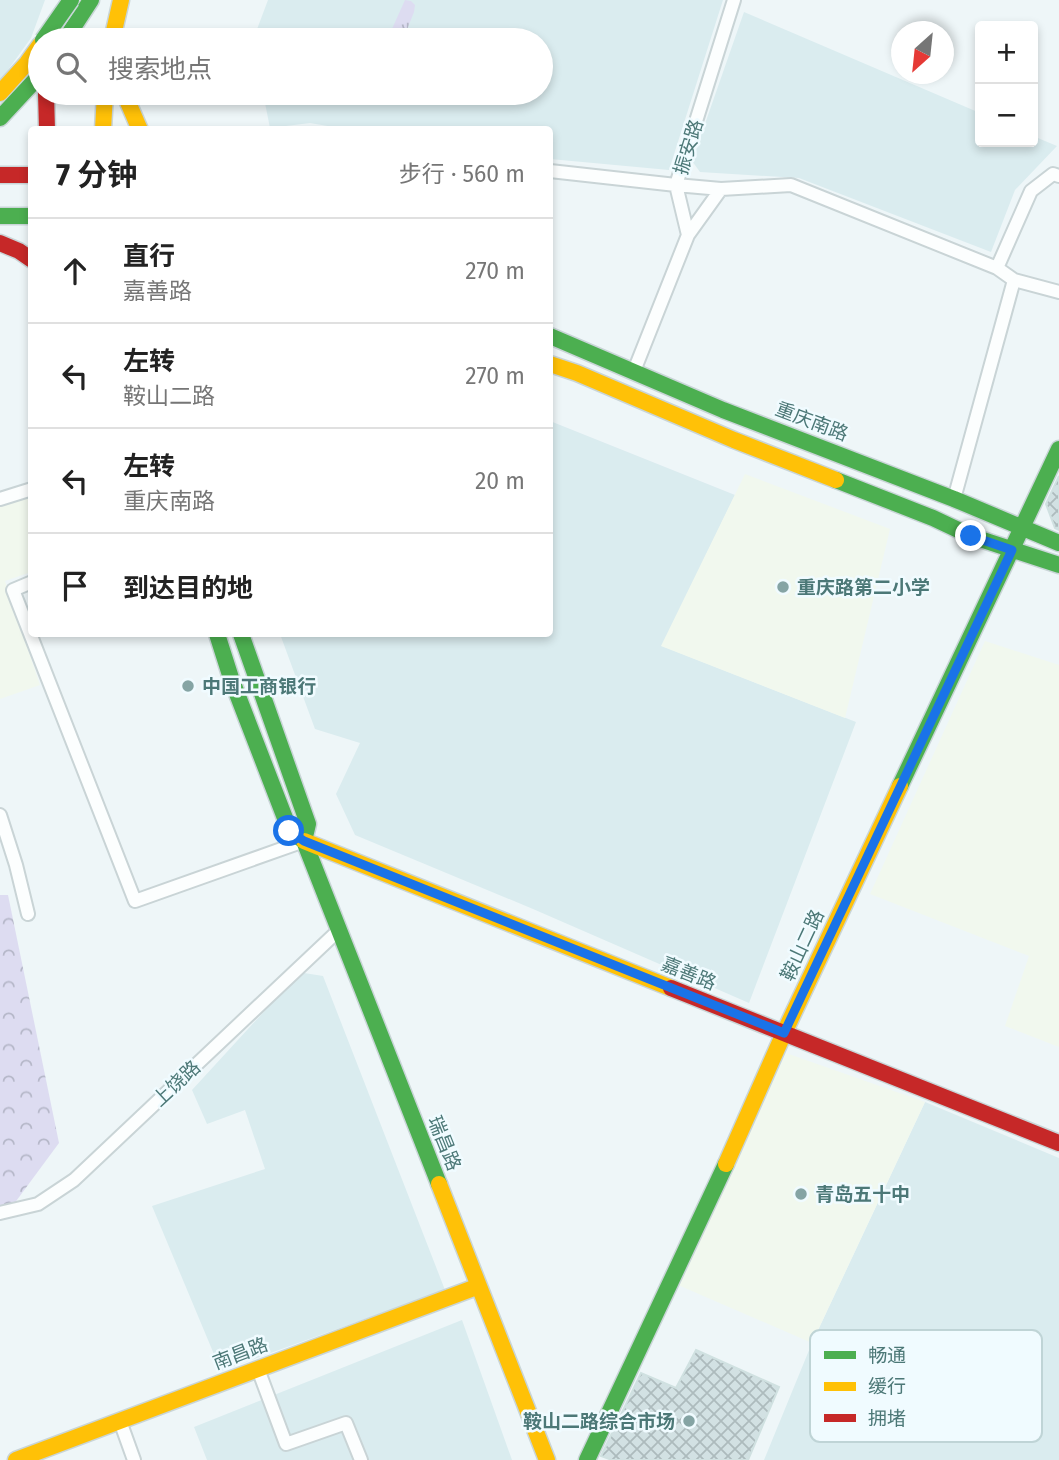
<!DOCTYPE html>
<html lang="zh">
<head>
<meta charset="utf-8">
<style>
  :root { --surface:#fff; --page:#f2f2f2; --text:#222; --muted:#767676; --line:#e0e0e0 }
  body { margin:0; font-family:"Fira Sans","Noto Sans SC",sans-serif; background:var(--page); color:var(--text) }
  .controls { position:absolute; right:21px; top:21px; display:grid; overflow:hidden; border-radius:7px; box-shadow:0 4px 10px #0003 }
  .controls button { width:63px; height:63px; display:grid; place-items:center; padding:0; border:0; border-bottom:2px solid var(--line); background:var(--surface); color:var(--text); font:35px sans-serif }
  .compass { position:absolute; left:891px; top:21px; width:63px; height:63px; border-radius:50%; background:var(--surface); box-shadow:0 4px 10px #0003; rotate:207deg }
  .stop { position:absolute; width:21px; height:21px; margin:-16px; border:5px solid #1a73e8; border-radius:50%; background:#fff }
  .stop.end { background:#1a73e8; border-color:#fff; box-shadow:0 2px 7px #0008 }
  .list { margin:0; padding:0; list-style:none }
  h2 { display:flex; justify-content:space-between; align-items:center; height:91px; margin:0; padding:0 28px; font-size:30px }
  h2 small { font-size:23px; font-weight:400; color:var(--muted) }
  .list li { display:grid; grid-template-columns:46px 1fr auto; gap:21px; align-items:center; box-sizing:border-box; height:105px; padding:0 28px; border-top:2px solid var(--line) }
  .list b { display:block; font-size:26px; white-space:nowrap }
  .list p { margin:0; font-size:23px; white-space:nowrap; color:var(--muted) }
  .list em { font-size:23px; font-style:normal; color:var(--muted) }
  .icon { flex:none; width:38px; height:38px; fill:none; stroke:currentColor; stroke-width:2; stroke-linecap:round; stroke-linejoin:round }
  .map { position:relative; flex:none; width:1059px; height:1460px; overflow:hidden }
  .search { position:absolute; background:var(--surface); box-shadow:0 4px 10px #0003; left:28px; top:28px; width:525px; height:77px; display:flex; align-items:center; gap:18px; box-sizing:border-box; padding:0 24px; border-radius:38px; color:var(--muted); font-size:26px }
  .panel { position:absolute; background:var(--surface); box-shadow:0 4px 10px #0003; left:28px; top:126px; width:525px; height:511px; border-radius:7px }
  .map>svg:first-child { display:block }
  .residential { fill:#daecef }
  .education { fill:#f1f8ee }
  .grass { fill:url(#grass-tufts) }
  .forest { fill:url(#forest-crowns) }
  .building { fill:url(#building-cross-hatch); stroke:#d0e1e1; stroke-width:2 }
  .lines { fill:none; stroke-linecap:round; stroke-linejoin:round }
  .street-casing { stroke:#c9d4d6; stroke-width:16 }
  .fast-casing { stroke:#c9d5d7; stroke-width:19 }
  .slow-casing { stroke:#c9d5d7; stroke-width:19 }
  .jam-casing { stroke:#c9d5d7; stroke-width:19 }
  .street { stroke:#fcfefe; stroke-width:12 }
  .fast { stroke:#4caf50; stroke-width:16 }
  .slow { stroke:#ffc107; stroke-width:16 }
  .jam { stroke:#c62828; stroke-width:16 }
  .fast-bridge-casing { stroke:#c7d6d7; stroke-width:19; stroke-linecap:butt }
  .fast-bridge { stroke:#4caf50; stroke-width:16 }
  .route { stroke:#1a73e8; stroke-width:9 }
  .poi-dot { fill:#85a4a4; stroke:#f0fbff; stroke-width:2.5 }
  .labels { text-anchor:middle; stroke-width:5; stroke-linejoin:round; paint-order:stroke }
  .street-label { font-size:19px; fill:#4c7877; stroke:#f0fbff }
  .poi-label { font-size:19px; font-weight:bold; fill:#4c7877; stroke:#f0fbff; text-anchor:start }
  .key { fill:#f0fbff; stroke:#bfd4d6; stroke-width:2 }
  .key-label { font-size:19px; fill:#4c7877 }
</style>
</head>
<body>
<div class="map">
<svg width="1059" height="1460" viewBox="0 0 1059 1460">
  <defs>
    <pattern id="grass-tufts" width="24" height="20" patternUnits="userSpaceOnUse" patternTransform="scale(1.75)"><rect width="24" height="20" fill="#dddcf1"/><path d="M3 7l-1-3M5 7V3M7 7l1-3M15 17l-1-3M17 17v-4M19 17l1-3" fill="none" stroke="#b5b7c8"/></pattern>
    <pattern id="forest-crowns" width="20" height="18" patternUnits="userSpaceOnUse" patternTransform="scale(1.75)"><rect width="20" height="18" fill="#dddcf1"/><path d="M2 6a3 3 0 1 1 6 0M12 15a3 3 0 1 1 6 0" fill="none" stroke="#b5b7c8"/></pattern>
    <pattern id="building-cross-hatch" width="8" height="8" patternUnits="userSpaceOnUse" patternTransform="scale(1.75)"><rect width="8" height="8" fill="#d2e1e3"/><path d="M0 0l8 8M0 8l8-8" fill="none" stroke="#adbbbd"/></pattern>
  </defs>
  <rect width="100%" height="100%" fill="#eef6f8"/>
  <path class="residential" d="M0 0H45L31 38 0 81Z
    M268 0H723L669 170 550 159V130H351L310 123 270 128 263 93H541V40H253Z
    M744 12 980 113V142H1033V136L1057 146 1015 190 991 252 799 178 700 172 692 161Z
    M550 421 735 495 662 646 856 722 749 1003 533 909 355 835 336 794 360 743 315 729 280 634H550Z
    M304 973 323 976 445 1290 221 1371 152 1206 265 1169 245 1110 207 1124 192 1090 283 991Z
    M925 1102 1059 1158V1460H764L812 1343Z
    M462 1320 512 1460H207L194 1427Z"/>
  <path class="education" d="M745 474 890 529 845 718 661 646Z
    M31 492V572L5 581 40 685 0 699V504Z
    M985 641 1059 665V1047L1005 1026 1029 956 870 894Z
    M786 1053 925 1102 812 1343 678 1285Z"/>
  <path class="grass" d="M405 0 411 1 415 5 414 12 403 40H387Z"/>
  <path class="forest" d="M0 895H8L59 1143 11 1208 0 1212Z"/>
  <path class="building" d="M1059 476V530L1055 528 1046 504Z
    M696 1350 779 1387 748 1460H612L601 1456 641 1373 676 1388Z"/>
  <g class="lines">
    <defs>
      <path id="street" d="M550 171 676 185 721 189
        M1059 176 1053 174 1031 191 997 268 1014 280 1059 292
        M688 235 721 189 791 185 997 268
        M634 371 688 235 676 185 734 0
        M0 499 32 489
        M954 499 1014 280
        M32 582 13 590 135 901 304 841
        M0 815 16 865 28 914
        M0 1213 38 1204 74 1180 339 930
        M258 1369 286 1444 346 1423 361 1460
        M120 1421 134 1460"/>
      <path id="fast" d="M65 40 91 0
        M0 118 40 75
        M0 216H32
        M550 336 723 410 954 499 1059 543
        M836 480 933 518 971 536 1059 565
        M217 634 231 678 290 831 304 841 439 1184
        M241 634 308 824 304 841
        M900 786 1059 449
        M587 1460 726 1164"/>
      <path id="slow" d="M112 40 121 0
        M0 93 27 63 40 45
        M124 93 140 130
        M103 130 105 93
        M550 364 577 373 734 440 836 480
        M304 841 671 988
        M726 1164 784 1033 900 786
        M439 1184 547 1460
        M16 1460 479 1286"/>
      <path id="jam" d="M46 93 47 130
        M0 175H32
        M0 243 19 251 32 260
        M671 988 1059 1143"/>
    </defs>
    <use href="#street" class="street-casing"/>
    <use href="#fast" class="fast-casing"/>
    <use href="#slow" class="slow-casing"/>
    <use href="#jam" class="jam-casing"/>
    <use href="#street" class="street"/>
    <use href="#fast" class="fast"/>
    <use href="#slow" class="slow"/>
    <use href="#jam" class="jam"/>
    <defs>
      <path id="fast-bridge" d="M43 40 71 0"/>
    </defs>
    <use href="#fast-bridge" class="fast-bridge-casing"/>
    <use href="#fast-bridge" class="fast-bridge"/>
  </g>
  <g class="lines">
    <path class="route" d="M289 831 304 841 784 1033 1012 550 971 536"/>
  </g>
  <g class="poi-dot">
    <circle cx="783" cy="587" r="7"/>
    <circle cx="188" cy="686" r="7"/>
    <circle cx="801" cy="1194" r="7"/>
    <circle cx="689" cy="1421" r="7"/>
  </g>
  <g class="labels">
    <g class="street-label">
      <text transform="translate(688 147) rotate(-73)" y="7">振安路</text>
      <text transform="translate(812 421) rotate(21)" y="7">重庆南路</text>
      <text transform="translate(802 945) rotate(-65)" y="7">鞍山二路</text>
      <text transform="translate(689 973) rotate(22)" y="7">嘉善路</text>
      <text transform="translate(176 1083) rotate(-43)" y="7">上饶路</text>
      <text transform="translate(445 1143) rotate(68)" y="7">瑞昌路</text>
      <text transform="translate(240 1353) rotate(-21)" y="7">南昌路</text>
    </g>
    <g class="poi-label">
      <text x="797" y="594">重庆路第二小学</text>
      <text x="202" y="693">中国工商银行</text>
      <text x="815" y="1201">青岛五十中</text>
      <text x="675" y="1428" text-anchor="end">鞍山二路综合市场</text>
    </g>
  </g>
  <rect x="810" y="1330" width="232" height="112" rx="10" class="key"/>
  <rect x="824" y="1351" width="32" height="8" fill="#4caf50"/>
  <rect x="824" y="1382" width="32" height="9" fill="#ffc107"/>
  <rect x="824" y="1414" width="32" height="8" fill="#c62828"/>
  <g class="key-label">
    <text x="868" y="1362">畅通</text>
    <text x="868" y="1393">缓行</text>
    <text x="868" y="1425">拥堵</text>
  </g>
</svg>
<div class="controls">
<button>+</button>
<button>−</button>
</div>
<svg class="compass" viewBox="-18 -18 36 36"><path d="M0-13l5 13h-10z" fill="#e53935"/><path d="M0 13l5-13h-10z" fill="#767676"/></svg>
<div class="stop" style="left:289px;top:831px"></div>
<div class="stop end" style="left:971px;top:536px"></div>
<div class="search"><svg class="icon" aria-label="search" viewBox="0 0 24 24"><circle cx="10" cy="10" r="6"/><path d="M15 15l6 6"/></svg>搜索地点</div>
<section class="panel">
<h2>7 分钟<small>步行 · 560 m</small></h2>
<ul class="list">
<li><svg class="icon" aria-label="ahead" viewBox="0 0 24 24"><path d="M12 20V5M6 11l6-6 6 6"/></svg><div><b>直行</b><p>嘉善路</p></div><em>270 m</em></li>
<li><svg class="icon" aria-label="left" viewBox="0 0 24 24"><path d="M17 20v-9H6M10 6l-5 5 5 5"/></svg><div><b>左转</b><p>鞍山二路</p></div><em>270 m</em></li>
<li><svg class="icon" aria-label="left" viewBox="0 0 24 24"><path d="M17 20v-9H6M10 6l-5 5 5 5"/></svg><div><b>左转</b><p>重庆南路</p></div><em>20 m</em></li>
<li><svg class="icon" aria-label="arrive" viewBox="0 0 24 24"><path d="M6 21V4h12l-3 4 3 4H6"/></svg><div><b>到达目的地</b></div></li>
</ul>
</section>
</div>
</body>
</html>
